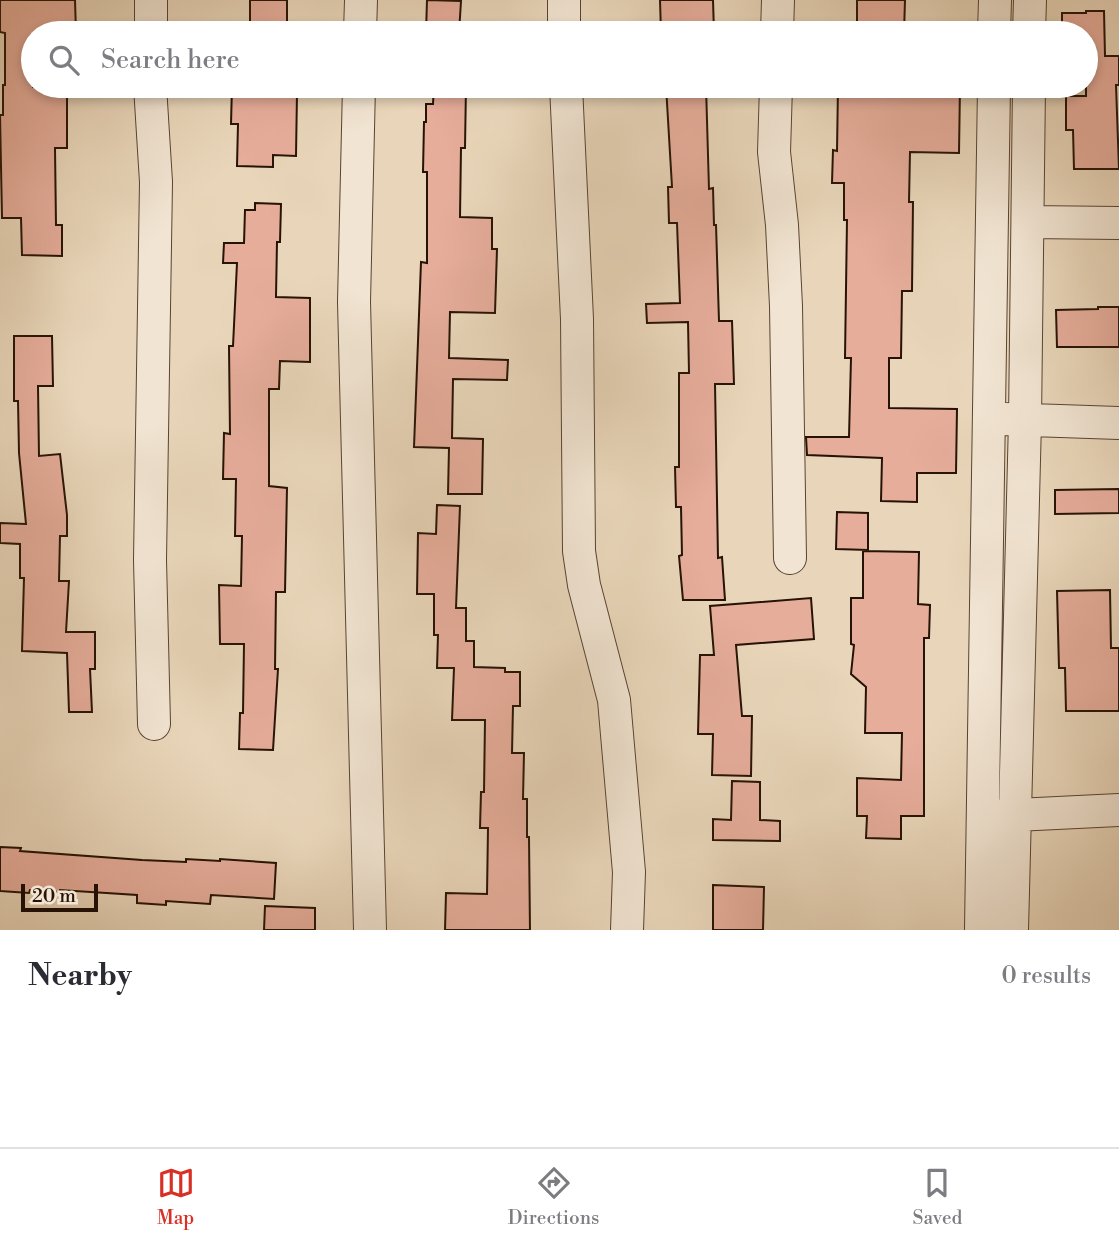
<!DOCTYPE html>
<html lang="en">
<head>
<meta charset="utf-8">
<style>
  :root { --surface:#fff; --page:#f2f2f3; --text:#2b2b33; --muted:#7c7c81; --line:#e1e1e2; --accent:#d93025 }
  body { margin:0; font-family:"Libre Bodoni",serif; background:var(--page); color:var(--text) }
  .scale { position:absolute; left:21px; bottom:18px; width:77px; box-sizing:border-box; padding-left:7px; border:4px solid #271305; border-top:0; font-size:19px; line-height:24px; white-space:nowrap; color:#271305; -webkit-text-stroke:5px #f1e4d2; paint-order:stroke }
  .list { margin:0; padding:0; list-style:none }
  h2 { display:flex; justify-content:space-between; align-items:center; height:91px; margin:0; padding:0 28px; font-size:30px }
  h2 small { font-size:23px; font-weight:400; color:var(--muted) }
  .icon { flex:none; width:38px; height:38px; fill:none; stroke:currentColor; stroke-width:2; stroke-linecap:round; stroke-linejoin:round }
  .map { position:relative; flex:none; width:1119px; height:930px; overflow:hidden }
  .search { position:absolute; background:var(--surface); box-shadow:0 4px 10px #0003; left:21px; right:21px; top:21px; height:77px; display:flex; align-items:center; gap:18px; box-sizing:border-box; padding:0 24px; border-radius:38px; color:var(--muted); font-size:26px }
  .sheet { height:217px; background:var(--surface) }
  nav { display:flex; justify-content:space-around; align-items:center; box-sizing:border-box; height:98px; border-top:2px solid var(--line); background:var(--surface); font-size:19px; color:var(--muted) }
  nav a { display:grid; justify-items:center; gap:4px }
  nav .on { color:var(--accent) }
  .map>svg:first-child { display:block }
  .building { fill:#e6ad9b; stroke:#271305; stroke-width:2 }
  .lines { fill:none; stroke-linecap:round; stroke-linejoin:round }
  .minor-casing { stroke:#584432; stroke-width:34 }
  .minor { stroke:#f1e4d2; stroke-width:32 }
</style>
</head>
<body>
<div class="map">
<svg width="1119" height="930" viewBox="0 0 1119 930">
  <rect width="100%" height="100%" fill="#e9d6ba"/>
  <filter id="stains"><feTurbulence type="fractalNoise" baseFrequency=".00286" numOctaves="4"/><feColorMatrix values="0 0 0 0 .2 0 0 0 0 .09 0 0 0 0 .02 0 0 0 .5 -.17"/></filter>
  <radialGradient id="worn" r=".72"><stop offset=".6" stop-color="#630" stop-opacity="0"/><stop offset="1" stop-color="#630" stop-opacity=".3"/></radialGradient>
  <path class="building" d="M0 0H75L76 33H33V87H67V148H55L56 225H62V256L22 255 21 218H2L0 115H3V85H5V33L0 32Z
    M250 0H287V33H250Z
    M427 0 461 1 459 33H426Z
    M660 0H713L714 33H661Z
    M857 0H905L904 33H857Z
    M1086 11H1104L1105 56H1119V85H1116L1119 169H1074L1073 130H1066V96H1086V33H1062V13H1086Z
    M232 86H262V93H297L296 156 273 155V167L237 166 238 124H231Z
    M434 86H466L465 148H461L460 217 492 218V249H497L495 313 450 312 449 358 508 360 507 380 453 379 452 438 483 439 482 494H448L449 448 414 447 421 262 427 263V172H423L424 122H426V104H433Z
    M666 86H706L709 189 713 188 714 225H716L719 321H732L734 384H715L718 558 722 557 725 600H683L679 556 682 555 681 507H676L675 467H679V373H689L688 322 647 323 646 304 680 303 677 223H669L668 187H672Z
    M838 86H960L959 153 910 152 909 202H913L912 291H902L901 358H889V408L957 409 956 473H917V502L881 501 882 458 807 455 806 437H849L851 358H845L847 220H844V183H832L833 150 837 151Z
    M255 203 281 204 280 242H277L276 297 310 298V362L280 361 279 389H269V486L287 488 285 592H276L275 669H278L273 750 239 749 240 713H243L244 644H220L219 585 241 586 242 536H235L236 479H223L224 433 230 434 229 346H233L237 263H223L224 243H244L245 210H255Z
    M1098 307H1119V347H1057L1056 310 1098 309Z
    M14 336H52L53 386H38L39 456 60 454 67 515V536H60L59 581H69L66 632H95V669H90L92 712H69L67 653 22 651 24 578H20V544L0 543V523L26 524 19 453 18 401H14Z
    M1119 489V513L1055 514V490Z
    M437 505 460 506 456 608H466V641H474V667L505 668V672H520V706H513L512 753H524L523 799H527V837H529L530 930H445L446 893 487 894 488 828H480L481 792H484L485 720H452L454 668H437L438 635H434V594H417L418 533 436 534Z
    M837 512 868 513V550L836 549Z
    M863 551 919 552 918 604 930 605 929 638H924V816H901V839L866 838 867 816H857V778L901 780 902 733H865L866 687 851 674 854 645 851 644V598H863Z
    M1110 590 1111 648H1119V711H1066L1065 668H1059L1057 591Z
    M811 598 814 639 736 645 742 716H752L751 776 712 775 713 734H698L700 655H714L710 606Z
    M732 781 760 782V820L780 821V841L713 840V819L731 820Z
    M0 847 21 848 20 851 142 860 186 862V859L220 861V859L276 863 274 899 211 895 210 904 166 901V905L137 903V895L60 890V892L30 890 29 893 0 891Z
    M713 885 764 887 763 930H713Z
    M265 906 315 908V930H264Z"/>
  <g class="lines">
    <defs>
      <path id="minor" d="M564 0V33
        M151 33V0
        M360 33 361 0
        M777 33 778 0
        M994 33 995 0
        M1029 33 1030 0
        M150 86 156 182 150 560 154 724
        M359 86 354 302 370 930
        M566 86 577 319 579 551 584 585 614 700 629 872 627 930
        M776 86 774 152 782 225 786 306 790 558
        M1028 222 1119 223
        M1005 419 1119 423
        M995 816 1119 810
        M981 930 994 86
        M1012 930 1025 421 1029 86"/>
    </defs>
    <use href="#minor" class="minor-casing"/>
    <use href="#minor" class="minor"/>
  </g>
  <rect width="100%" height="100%" filter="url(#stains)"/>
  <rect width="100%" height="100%" fill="url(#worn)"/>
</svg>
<div class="scale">20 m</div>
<div class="search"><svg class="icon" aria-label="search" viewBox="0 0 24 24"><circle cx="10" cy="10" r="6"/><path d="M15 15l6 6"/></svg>Search here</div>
</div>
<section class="sheet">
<h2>Nearby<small>0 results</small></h2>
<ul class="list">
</ul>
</section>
<nav>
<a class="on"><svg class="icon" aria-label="map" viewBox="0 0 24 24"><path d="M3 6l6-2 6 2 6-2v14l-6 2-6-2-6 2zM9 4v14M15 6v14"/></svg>Map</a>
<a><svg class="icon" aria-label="directions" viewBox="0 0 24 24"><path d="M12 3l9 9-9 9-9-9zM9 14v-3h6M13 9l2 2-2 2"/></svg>Directions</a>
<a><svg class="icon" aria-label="saved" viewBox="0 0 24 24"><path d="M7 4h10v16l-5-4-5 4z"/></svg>Saved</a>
</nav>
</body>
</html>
